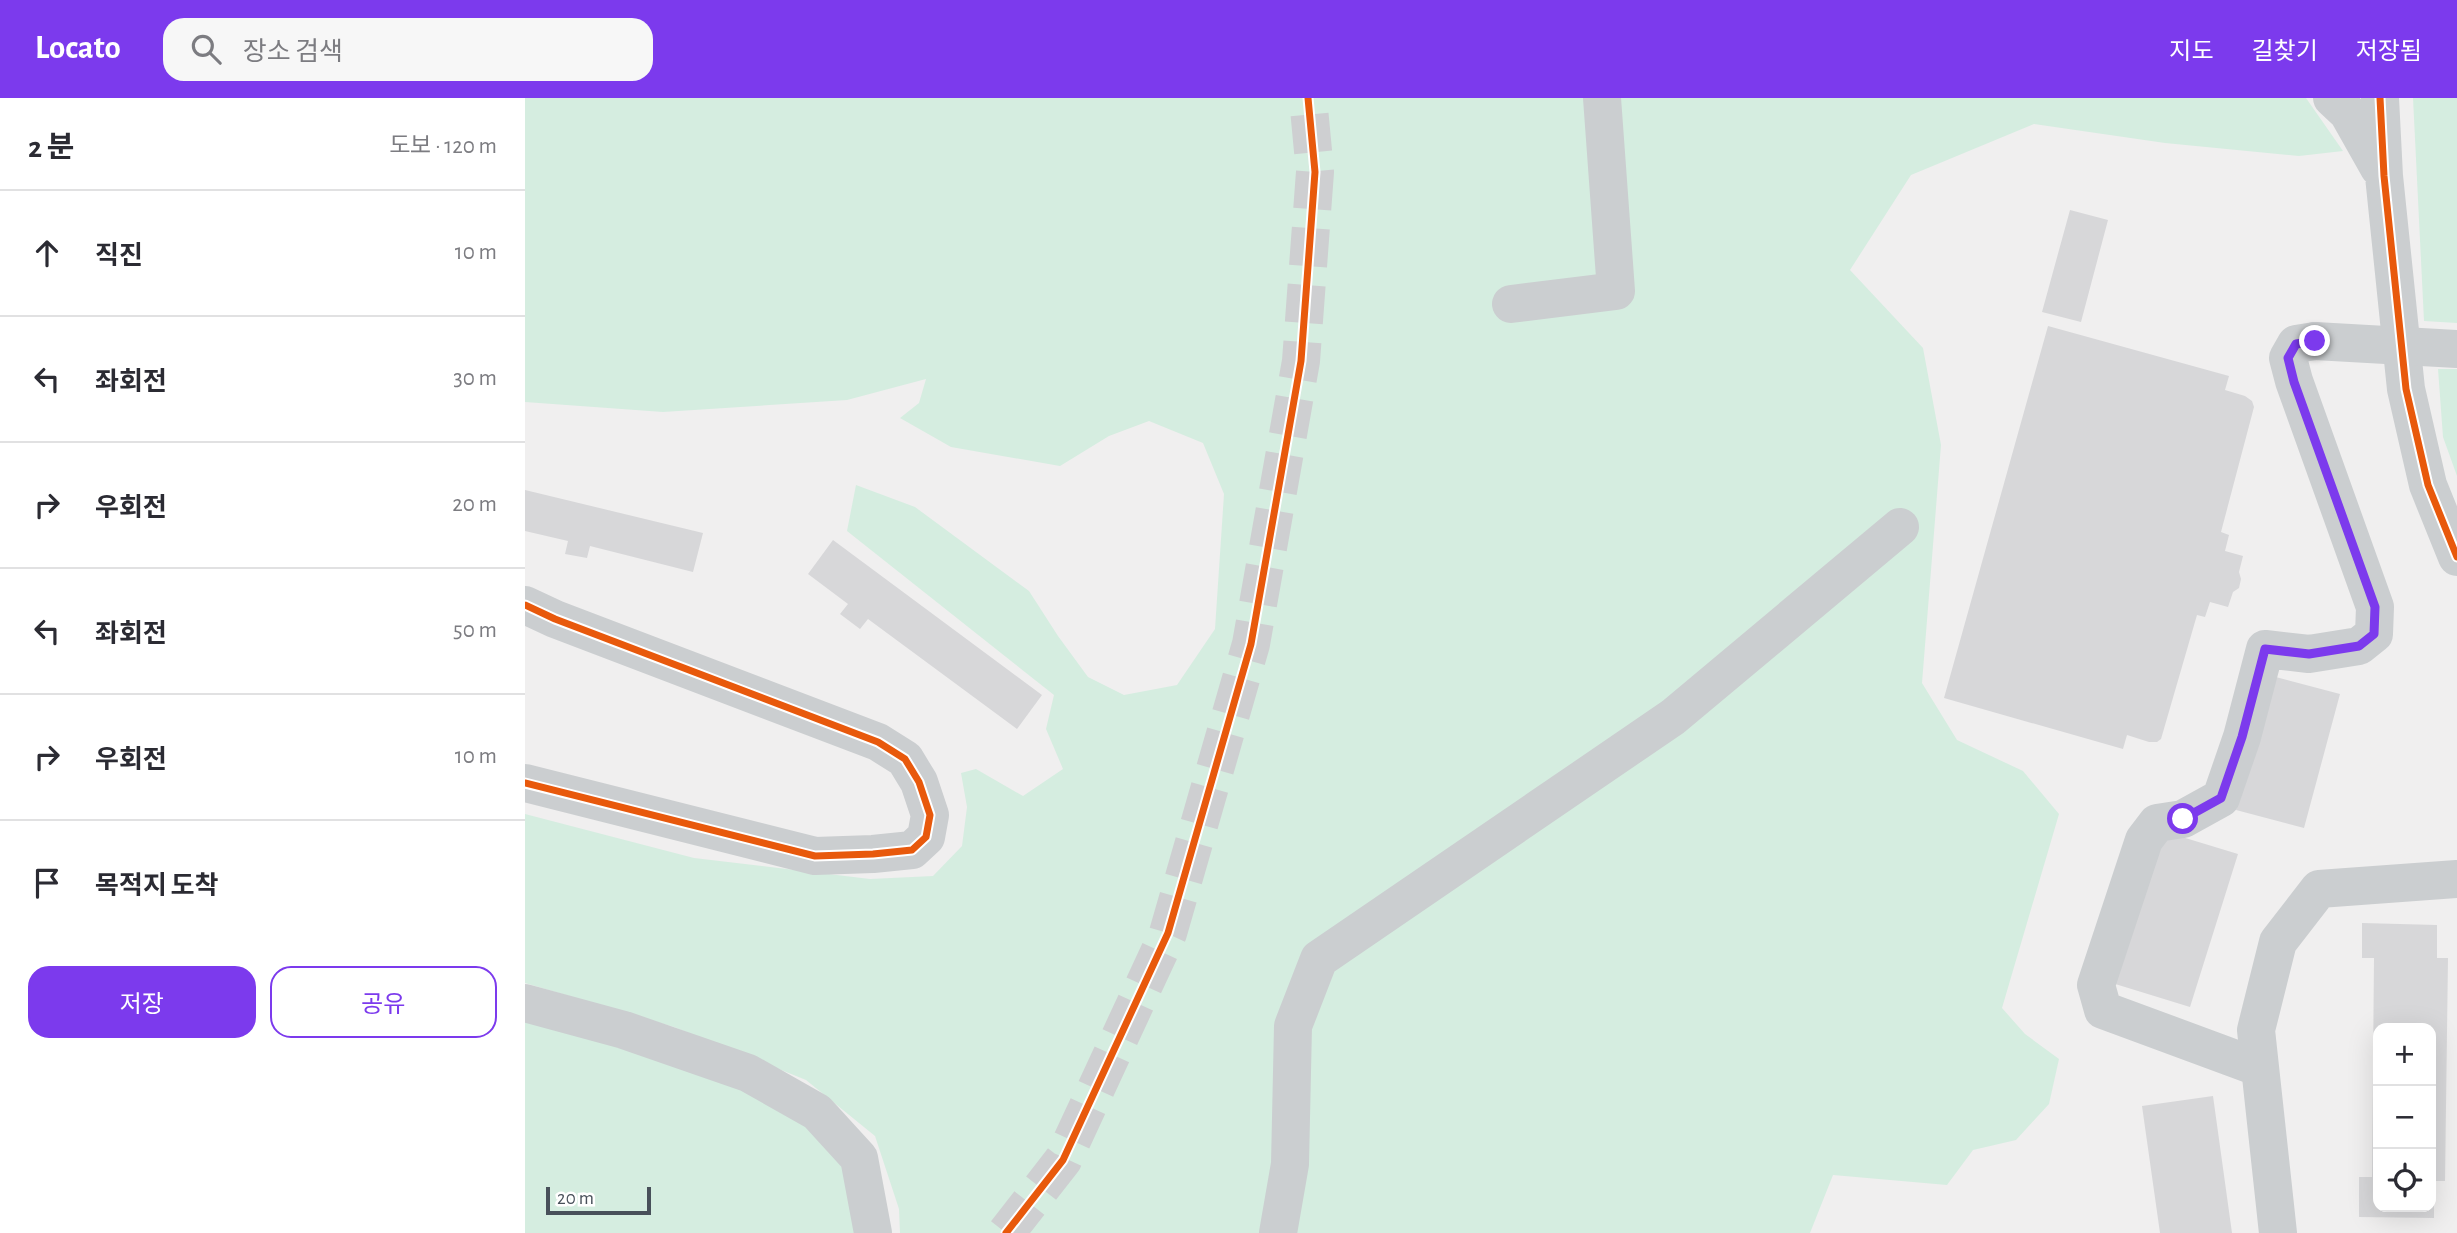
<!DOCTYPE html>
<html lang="ko">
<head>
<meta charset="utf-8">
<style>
  :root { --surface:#fff; --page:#f7f7f7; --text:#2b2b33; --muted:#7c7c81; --line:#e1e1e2; --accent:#7c3aed }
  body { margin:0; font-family:"Alegreya Sans","Noto Sans KR",sans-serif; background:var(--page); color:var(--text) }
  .controls { position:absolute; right:21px; bottom:21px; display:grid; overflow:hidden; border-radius:14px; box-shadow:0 7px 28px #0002 }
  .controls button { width:63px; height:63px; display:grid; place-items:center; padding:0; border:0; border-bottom:2px solid var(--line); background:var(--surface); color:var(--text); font:35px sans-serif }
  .scale { position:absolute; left:21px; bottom:18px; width:105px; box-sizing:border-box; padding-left:7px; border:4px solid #48505a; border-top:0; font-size:19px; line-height:24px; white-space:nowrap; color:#48505a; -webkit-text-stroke:5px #fff; paint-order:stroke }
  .stop { position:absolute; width:21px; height:21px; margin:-16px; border:5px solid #7c3aed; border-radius:50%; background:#fff }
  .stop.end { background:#7c3aed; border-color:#fff; box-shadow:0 2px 7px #0008 }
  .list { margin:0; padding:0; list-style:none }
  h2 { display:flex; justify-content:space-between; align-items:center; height:91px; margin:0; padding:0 28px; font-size:30px }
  h2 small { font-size:23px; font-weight:400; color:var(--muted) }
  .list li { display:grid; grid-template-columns:46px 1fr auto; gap:21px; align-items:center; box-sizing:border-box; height:126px; padding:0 28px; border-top:2px solid var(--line) }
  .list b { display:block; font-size:26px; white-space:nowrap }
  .list em { font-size:23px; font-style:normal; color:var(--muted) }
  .actions { display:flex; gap:14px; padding:21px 28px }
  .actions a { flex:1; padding:16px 0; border:2px solid var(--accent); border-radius:21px; text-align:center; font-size:24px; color:var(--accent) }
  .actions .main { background:var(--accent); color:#fff }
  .icon { flex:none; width:38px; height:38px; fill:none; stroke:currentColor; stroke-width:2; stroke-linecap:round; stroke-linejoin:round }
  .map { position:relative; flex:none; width:1932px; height:1135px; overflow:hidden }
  header { display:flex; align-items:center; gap:42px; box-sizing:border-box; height:98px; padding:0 35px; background:var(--accent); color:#fff }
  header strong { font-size:33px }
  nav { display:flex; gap:38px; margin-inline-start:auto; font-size:24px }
  .search { width:490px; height:63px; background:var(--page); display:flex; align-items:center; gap:18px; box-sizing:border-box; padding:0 24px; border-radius:21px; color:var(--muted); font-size:26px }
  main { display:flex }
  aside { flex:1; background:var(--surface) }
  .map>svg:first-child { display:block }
  .green { fill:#d5ede0 }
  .building { fill:#d7d7d9; fill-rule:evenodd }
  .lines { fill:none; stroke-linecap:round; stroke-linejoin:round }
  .minor-tunnel { stroke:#cecfd1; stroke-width:38; stroke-dasharray:38 19; stroke-linecap:butt }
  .minor { stroke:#cbced0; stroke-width:38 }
  .minor-bridge { stroke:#cbced0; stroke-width:38 }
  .cycleway-casing { stroke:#fff; stroke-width:11 }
  .cycleway { stroke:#e8590c; stroke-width:7 }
  .route { stroke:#7c3aed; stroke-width:9 }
</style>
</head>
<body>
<header>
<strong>Locato</strong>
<div class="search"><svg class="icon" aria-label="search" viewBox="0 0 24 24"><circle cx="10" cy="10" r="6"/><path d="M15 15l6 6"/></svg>장소 검색</div>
<nav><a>지도</a><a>길찾기</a><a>저장됨</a></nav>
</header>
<main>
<aside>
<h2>2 분<small>도보 · 120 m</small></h2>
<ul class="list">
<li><svg class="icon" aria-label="ahead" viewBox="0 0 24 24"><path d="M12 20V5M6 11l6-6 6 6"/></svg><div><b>직진</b></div><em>10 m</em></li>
<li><svg class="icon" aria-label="left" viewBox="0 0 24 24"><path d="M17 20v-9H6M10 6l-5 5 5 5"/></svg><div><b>좌회전</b></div><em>30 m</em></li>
<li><svg class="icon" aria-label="right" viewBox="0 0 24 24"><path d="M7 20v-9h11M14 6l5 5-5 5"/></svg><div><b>우회전</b></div><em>20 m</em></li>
<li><svg class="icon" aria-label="left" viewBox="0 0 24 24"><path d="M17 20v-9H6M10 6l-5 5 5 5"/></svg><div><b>좌회전</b></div><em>50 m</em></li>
<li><svg class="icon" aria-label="right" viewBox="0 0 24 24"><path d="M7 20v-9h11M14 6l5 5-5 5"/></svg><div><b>우회전</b></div><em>10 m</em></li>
<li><svg class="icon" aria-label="arrive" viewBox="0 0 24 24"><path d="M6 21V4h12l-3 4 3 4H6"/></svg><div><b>목적지 도착</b></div></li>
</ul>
<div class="actions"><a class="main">저장</a><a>공유</a></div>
</aside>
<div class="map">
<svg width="1932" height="1135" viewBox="0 0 1932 1135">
  <rect width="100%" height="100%" fill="#f0efef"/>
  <path class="green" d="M0 0H1781L1818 53 1774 58 1640 45 1509 26 1386 77 1325 172 1398 250 1416 347 1397 585 1432 642 1498 673 1534 716 1477 910 1500 936 1534 961 1524 1006 1491 1042 1448 1052 1422 1087 1308 1077 1285 1135H375L374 1111 350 1038 281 982 149 929 0 885V716L169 760 345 781 408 778 437 748 442 709 436 675 451 671 498 698 538 671 521 631 529 597 322 433 331 387 390 409 504 493 533 538 563 579 599 597 652 587 690 531 699 396 678 345 624 323 584 338 535 368 426 349 375 320 394 305 401 281 322 302 138 314 0 304Z
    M1888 0H1932V225L1899 223Z
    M1913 271H1932V378L1918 339Z
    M0 918 210 989 274 1018 320 1071 334 1135H0Z"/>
  <path class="building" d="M1545 112 1583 122 1556 224 1517 214Z
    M1523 228 1704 278 1700 292 1720 298 1727 303 1729 309 1696 434 1704 437 1700 453 1718 458 1714 474 1716 481 1714 490 1708 494 1703 509 1685 504 1680 519 1672 517 1636 641 1632 644H1624L1602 637 1598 651 1419 600Z
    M0 392 178 435 168 474 65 448 62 460 40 456 43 443 0 433Z
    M308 442 517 597 492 631 343 521 335 531 315 516 323 506 283 476Z
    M1747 578 1815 596 1779 730 1711 712Z
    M1634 732 1713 756 1665 909 1587 885Z
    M1837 825 1912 827V860H1923L1920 1083H1909V1120L1834 1119V1079H1847L1849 860H1837ZM1853 930H1906V1109H1853Z
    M1688 998 1707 1135H1635L1617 1008Z"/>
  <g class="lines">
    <path class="minor-tunnel" d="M481 1135 538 1062 643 835 726 546 776 263 790 74 783 0"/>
    <path class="minor" d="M1807 0 1823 15 1854 70
      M1855 0 1859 78 1881 291 1903 387 1932 459
      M986 206 1091 193 1077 0
      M0 507 30 521 353 644 380 661 394 684 405 717 401 739 387 752 348 756 290 758 0 685
      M0 905 99 932 223 975 292 1014 334 1060 348 1135
      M1735 970 1578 912 1571 887 1619 742 1632 725 1658 721 1696 700 1717 639 1740 551 1784 556 1834 548 1849 536 1850 509 1769 283 1763 260 1771 246 1790 243
      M753 1135 765 1066 768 928 794 861 1148 619 1375 429
      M1753 1135 1731 932 1753 844 1794 791 1932 781"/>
    <path class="minor-bridge" d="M1790 243 1932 251"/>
    <defs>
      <path id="cycleway" d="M1855 0 1859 78 1881 291 1903 387 1932 459
        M0 507 30 521 353 644 380 661 394 684 405 717 401 739 387 752 348 756 290 758 0 685
        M481 1135 538 1062 643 835 726 546 776 263 790 74 783 0"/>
    </defs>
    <use href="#cycleway" class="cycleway-casing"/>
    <use href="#cycleway" class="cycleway"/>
  </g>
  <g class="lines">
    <path class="route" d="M1658 721 1696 700 1717 639 1740 551 1784 556 1834 548 1849 536 1850 509 1769 284 1763 260 1771 246 1790 243"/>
  </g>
</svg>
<div class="controls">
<button>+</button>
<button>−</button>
<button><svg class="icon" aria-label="locate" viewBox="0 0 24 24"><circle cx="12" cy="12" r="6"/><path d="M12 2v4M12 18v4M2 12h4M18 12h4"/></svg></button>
</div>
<div class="scale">20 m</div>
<div class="stop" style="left:1658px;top:721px"></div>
<div class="stop end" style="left:1790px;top:243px"></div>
</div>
</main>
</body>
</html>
